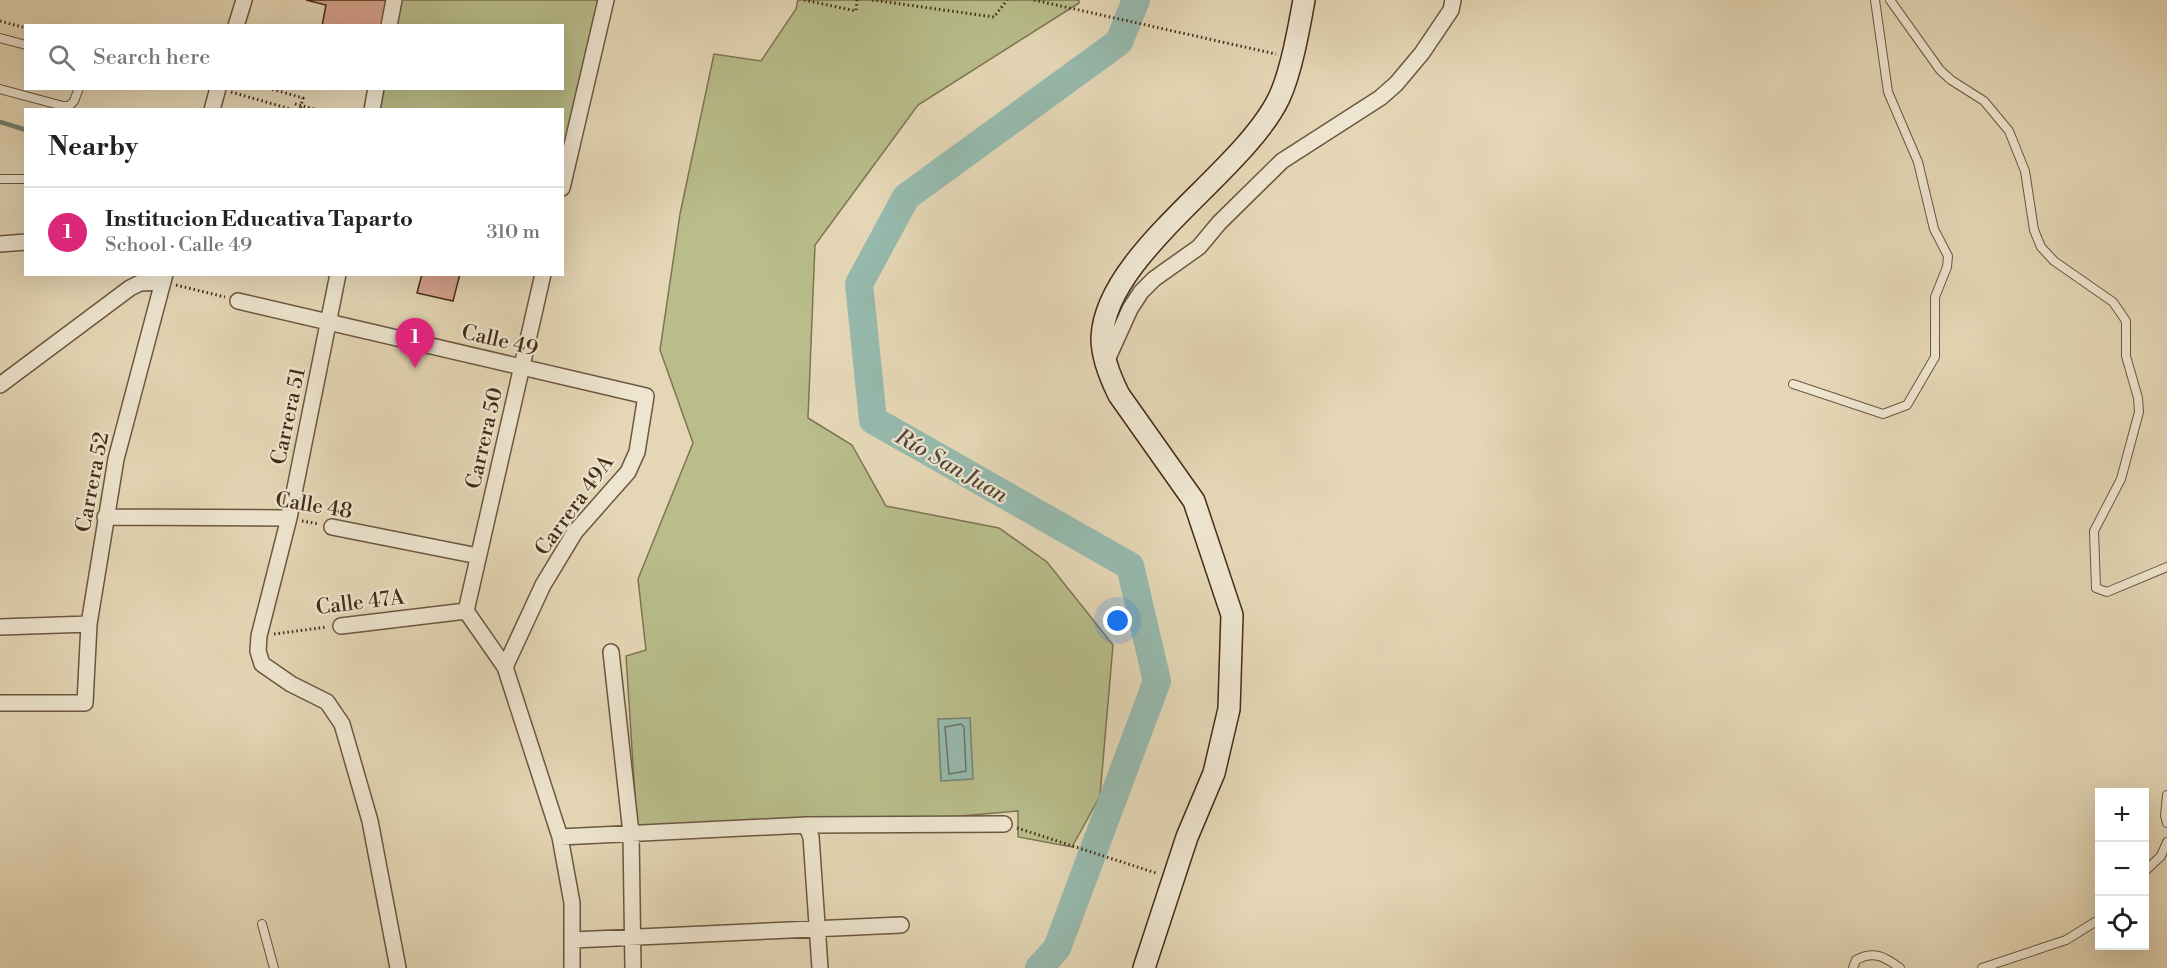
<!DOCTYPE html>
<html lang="en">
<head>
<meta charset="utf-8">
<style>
  :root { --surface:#fff; --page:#f6f6f6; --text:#222; --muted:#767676; --line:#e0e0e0; --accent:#db2777 }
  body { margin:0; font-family:"Libre Bodoni",serif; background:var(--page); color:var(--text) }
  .controls { position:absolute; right:18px; bottom:18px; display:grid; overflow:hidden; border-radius:0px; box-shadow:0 6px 24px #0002 }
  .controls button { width:54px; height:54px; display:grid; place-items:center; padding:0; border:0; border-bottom:2px solid var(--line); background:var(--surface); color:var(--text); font:30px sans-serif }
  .you { position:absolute; left:1118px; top:621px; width:21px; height:21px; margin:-15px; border:4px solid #fff; border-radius:50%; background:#1a73e8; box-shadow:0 0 0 9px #1a73e833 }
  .badge { display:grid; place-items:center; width:39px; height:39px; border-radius:50%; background:var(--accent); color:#fff; font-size:20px; font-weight:700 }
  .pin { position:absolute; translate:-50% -50px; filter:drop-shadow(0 2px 3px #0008) }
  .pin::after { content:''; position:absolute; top:32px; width:21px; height:18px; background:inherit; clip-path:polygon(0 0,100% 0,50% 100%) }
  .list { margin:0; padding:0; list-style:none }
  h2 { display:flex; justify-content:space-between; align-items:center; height:78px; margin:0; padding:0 24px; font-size:26px }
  h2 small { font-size:20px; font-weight:400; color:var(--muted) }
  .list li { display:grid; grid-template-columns:39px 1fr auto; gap:18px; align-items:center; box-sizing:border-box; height:90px; padding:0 24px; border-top:2px solid var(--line) }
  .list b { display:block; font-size:22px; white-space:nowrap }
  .list p { margin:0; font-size:20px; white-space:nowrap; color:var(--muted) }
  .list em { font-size:20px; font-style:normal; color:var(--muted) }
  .icon { flex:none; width:33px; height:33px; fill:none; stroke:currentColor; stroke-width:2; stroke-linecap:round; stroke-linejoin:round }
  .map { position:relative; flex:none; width:2167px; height:968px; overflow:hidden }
  .search { position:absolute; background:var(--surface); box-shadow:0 6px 24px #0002; left:24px; top:24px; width:540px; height:66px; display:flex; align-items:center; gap:15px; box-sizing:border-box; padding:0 21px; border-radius:0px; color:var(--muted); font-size:22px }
  .panel { position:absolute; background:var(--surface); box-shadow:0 6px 24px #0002; left:24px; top:108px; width:540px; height:168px; border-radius:0px }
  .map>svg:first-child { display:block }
  .green { fill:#b8bd8b; stroke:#7e7452; stroke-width:1.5 }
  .water { fill:#96baae; stroke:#758172; stroke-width:1.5 }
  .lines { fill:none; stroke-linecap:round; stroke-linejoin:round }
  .shore { stroke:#6d7363; stroke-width:1.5 }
  .stream { stroke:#758172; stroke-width:4.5 }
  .river { stroke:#96baae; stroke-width:28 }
  .building { fill:#d9a38f; stroke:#442c18; stroke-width:1.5 }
  .service-casing { stroke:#6c5740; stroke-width:10 }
  .minor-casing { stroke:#6c5740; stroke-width:18 }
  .secondary-casing { stroke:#442c18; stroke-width:24 }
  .path { stroke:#442c18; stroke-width:3; stroke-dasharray:1.5 3; stroke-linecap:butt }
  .service { stroke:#eee5d0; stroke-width:8 }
  .minor { stroke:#eee5d0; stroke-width:15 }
  .secondary { stroke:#eee5d0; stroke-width:21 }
  .labels { text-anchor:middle; stroke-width:4.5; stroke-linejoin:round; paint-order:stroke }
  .street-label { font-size:21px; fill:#442c18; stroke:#eee5d0 }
  .water-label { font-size:22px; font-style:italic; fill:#544836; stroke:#eee5d0 }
</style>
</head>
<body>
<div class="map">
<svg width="2167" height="968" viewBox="0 0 2167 968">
  <rect width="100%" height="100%" fill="#e5d7b6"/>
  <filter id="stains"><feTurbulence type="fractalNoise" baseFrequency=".00333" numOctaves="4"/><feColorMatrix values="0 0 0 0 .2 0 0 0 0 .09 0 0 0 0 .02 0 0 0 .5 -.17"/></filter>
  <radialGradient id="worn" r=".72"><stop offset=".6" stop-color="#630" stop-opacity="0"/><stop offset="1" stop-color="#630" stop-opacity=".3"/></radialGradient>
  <path class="green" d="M394 0H606L563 167 562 110H372L376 89 562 88V26L389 25Z
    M798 0H1079V3L918 105 815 245 808 418 852 445 886 506 999 528 1047 562 1113 645 1100 796 1072 847 1018 837V811L949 817 637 826 626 656 646 650 638 579 693 443 660 350 680 214 714 54 761 61 796 9Z"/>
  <path class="water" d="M970 718 973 779 941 781 938 719Z"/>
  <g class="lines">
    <path class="shore" d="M961 724 964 727 966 771 949 774 945 727Z"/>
    <path class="stream" d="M0 122 26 130"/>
    <path class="river" d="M1039 968 1057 948 1157 681 1130 566 873 420 859 284 906 197 1119 42 1136 0"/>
  </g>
  <path class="building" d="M306 0H387L382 26H322L326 5Z
    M422 274H460L453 301 417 293Z"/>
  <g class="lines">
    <defs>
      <path id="service" d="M1890 0 1940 70 1951 80 1984 101 2009 131 2025 171 2034 230 2041 247 2054 261 2113 302 2126 321V356L2138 398 2139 412 2121 479 2094 531 2096 588 2107 592 2167 567
        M0 38 26 45
        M0 89 63 106H69L74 101 79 88
        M0 179H26
        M1793 384 1883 414 1907 405 1935 357V297L1947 267 1948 256 1934 229 1918 162 1888 92 1875 0
        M2167 795 2165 816 2167 823
        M2144 872 2161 856 2167 842
        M262 924 274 968
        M1853 968 1856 960C1874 950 1885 957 1900 968
        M1982 968 2066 940 2100 919"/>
      <path id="minor" d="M236 26 244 0
        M389 26 394 0
        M212 110 218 88
        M372 110 376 88
        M562 188 606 0
        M0 244 26 242
        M338 274 289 518 259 636 258 651 262 664 291 684 327 702 342 724 370 821 398 968
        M238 301 646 396 637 452 628 472 575 532 543 585 505 667
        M1107 360 1130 309 1141 292 1154 279 1199 247 1219 223 1282 161 1380 98 1396 84 1422 53 1451 10 1453 0
        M0 385 130 288 140 283 162 282
        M105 517 289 518
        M332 527 478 556
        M466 611 505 667 560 837 572 903V968
        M466 611 543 274
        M341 626 466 611
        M0 627 89 624
        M611 652 631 833 633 968
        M0 703H85L89 624 116 459 165 274
        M806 825 811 837 820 968
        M560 837 806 825 1004 824
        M573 940 901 925"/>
      <path id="secondary" d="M1144 968 1187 837 1214 773 1229 709 1232 615 1194 501 1119 395C1111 379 1102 356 1102 338 1105 254 1243 173 1279 98 1291 73 1299 28 1304 0"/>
    </defs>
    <use href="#service" class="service-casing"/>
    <use href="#minor" class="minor-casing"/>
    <use href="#secondary" class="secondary-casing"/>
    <path class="path" d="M804 0 856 11 857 0
      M872 0 994 17 1007 0
      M1034 0 1276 54
      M0 21 26 28
      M268 88 303 98 300 110
      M231 92 294 110
      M295 104 319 110
      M176 285 225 297
      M302 521 319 524
      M274 634 327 627
      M1017 828 1156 873"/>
    <use href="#service" class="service"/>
    <use href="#minor" class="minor"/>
    <use href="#secondary" class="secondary"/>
  </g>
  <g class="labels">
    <g class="street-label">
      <text transform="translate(500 340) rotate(13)" y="7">Calle 49</text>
      <text transform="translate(288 416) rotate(-78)" y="7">Carrera 51</text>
      <text transform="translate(484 438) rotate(-77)" y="7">Carrera 50</text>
      <text transform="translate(92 482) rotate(-79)" y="7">Carrera 52</text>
      <text transform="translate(314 505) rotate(9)" y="7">Calle 48</text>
      <text transform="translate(574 505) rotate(-54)" y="7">Carrera 49A</text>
      <text transform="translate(360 602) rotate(-7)" y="7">Calle 47A</text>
    </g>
    <g class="water-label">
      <text transform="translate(952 465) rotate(30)" y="8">Río San Juan</text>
    </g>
  </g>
  <rect width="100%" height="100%" filter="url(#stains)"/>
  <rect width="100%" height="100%" fill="url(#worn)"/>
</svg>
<div class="controls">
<button>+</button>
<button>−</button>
<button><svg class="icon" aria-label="locate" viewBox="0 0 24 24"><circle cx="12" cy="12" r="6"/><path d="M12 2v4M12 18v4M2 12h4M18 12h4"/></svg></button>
</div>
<div class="you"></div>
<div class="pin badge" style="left:415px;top:368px">1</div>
<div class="search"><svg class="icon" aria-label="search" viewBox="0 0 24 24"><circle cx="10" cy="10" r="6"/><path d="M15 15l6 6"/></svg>Search here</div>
<section class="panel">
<h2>Nearby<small></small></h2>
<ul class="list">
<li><span class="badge">1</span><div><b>Institucion Educativa Taparto</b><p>School · Calle 49</p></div><em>310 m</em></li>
</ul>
</section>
</div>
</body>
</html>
